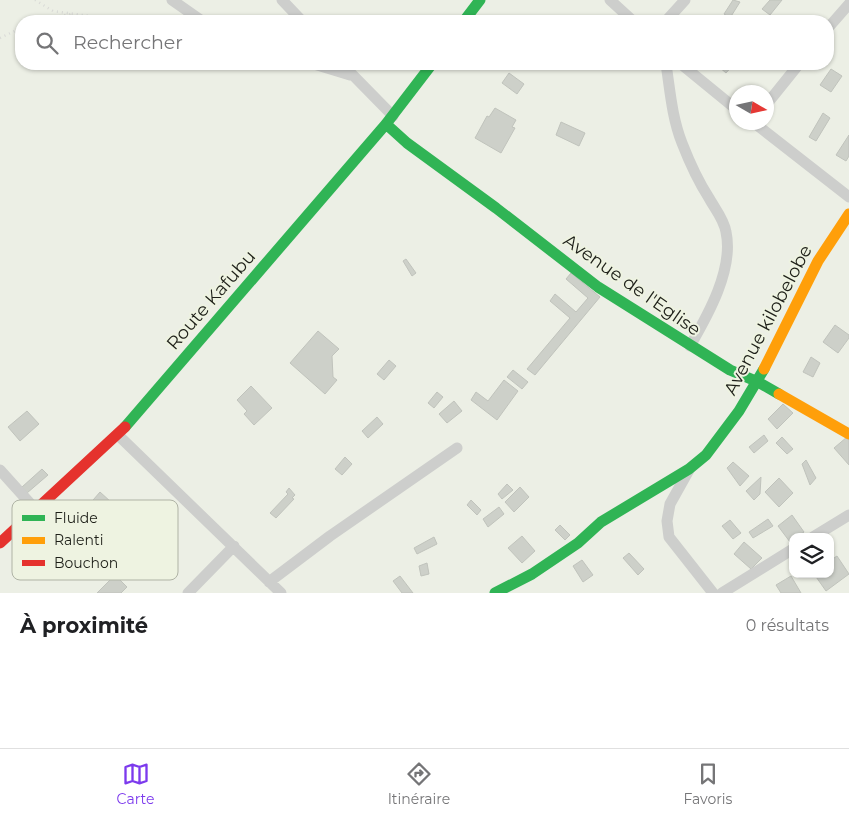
<!DOCTYPE html>
<html lang="fr">
<head>
<meta charset="utf-8">
<style>
  :root { --surface:#fff; --page:#f6f6f6; --text:#202124; --muted:#757577; --line:#e0e0e0; --accent:#7c3aed }
  body { margin:0; font-family:Montserrat,sans-serif; background:var(--page); color:var(--text) }
  .controls { position:absolute; right:15px; bottom:15px; display:grid; overflow:hidden; border-radius:10px; box-shadow:0 1px 4px #0004 }
  .controls button { width:45px; height:45px; display:grid; place-items:center; padding:0; border:0; border-bottom:1px solid var(--line); background:var(--surface); color:var(--text); font:25px sans-serif }
  .compass { position:absolute; left:729px; top:85px; width:45px; height:45px; border-radius:50%; background:var(--surface); box-shadow:0 1px 4px #0004; rotate:99deg }
  .list { margin:0; padding:0; list-style:none }
  h2 { display:flex; justify-content:space-between; align-items:center; height:65px; margin:0; padding:0 20px; font-size:21px }
  h2 small { font-size:16px; font-weight:400; color:var(--muted) }
  .icon { flex:none; width:28px; height:28px; fill:none; stroke:currentColor; stroke-width:2; stroke-linecap:round; stroke-linejoin:round }
  .map { position:relative; flex:none; width:849px; height:593px; overflow:hidden }
  .search { position:absolute; background:var(--surface); box-shadow:0 1px 4px #0004; left:15px; right:15px; top:15px; height:55px; display:flex; align-items:center; gap:12px; box-sizing:border-box; padding:0 18px; border-radius:20px; color:var(--muted); font-size:19px }
  .sheet { height:155px; background:var(--surface) }
  nav { display:flex; justify-content:space-around; align-items:center; box-sizing:border-box; height:70px; border-top:1px solid var(--line); background:var(--surface); font-size:14px; color:var(--muted) }
  nav a { display:grid; justify-items:center; gap:2px }
  nav .on { color:var(--accent) }
  .map>svg:first-child { display:block }
  .building { fill:#cdd0c9; stroke:#c0c3bc }
  .lines { fill:none; stroke-linecap:round; stroke-linejoin:round }
  .path { stroke:#d8d9d6; stroke-width:2.5; stroke-dasharray:1 4; stroke-linecap:butt }
  .street { stroke:#cdcecc; stroke-width:11 }
  .fast { stroke:#30b455; stroke-width:11 }
  .slow { stroke:#ff9f0a; stroke-width:11 }
  .jam { stroke:#e5322d; stroke-width:11 }
  .labels { text-anchor:middle; stroke-width:4; stroke-linejoin:round; paint-order:stroke }
  .street-label { font-size:18px; fill:#1d1f18; stroke:#eef3e1 }
  .key { fill:#eef3e1; stroke:#afb3a5; stroke-width:1 }
  .key-label { font-size:14px; fill:#1d1f18 }
</style>
</head>
<body>
<div class="map">
<svg width="849" height="593" viewBox="0 0 849 593">
  <rect width="100%" height="100%" fill="#ecefe5"/>
  <path class="building" d="M733 0 740 2 730 18 724 14Z
    M770 0H782L770 15 762 9Z
    M720 64H734L726 73 718 66Z
    M831 69 842 76 831 92 820 85Z
    M509 73 524 84 517 94 502 83Z
    M495 108 516 120 512 127 515 128 501 153 475 138 487 116 489 117Z
    M823 113 830 118 816 141 809 137Z
    M561 122 585 133 579 146 556 135Z
    M849 135V156L846 161 836 155Z
    M406 259 416 273 412 276 403 261Z
    M571 273 600 297 535 375 527 369 570 318 550 301 555 294 576 312 588 298 566 279Z
    M835 325 849 335V338L838 353 823 342Z
    M318 331 339 349 332 356 333 377 337 380 325 394 290 363Z
    M811 357 820 363 813 377 803 372Z
    M389 360 396 366 384 380 377 374Z
    M513 370 528 382 522 389 507 377Z
    M504 380 518 391 497 420 471 400 476 392 488 401Z
    M251 386 272 408 254 425 244 414 247 411 237 400Z
    M437 392 443 397 434 408 428 403Z
    M454 401 462 411 447 423 439 414Z
    M783 404 793 413 777 429 768 419Z
    M27 411 39 424 20 441 8 427Z
    M377 417 383 424 368 438 362 431Z
    M764 435 768 441 754 453 749 447Z
    M782 437 793 449 787 454 776 443Z
    M847 437 849 439V465L834 448Z
    M345 457 352 464 342 475 335 469Z
    M806 460 816 478 810 485 802 464Z
    M733 462 749 476 740 486 727 468Z
    M42 469 48 475 27 493 22 487Z
    M761 477 760 494 754 500 746 491Z
    M779 478 793 493 779 507 765 492Z
    M507 484 513 490 502 499 498 494Z
    M520 487 529 497 514 512 505 502Z
    M289 488 295 495 292 498 294 499 276 518 270 513 288 494 286 492Z
    M100 492 111 502 98 516 87 507Z
    M471 500 481 510 477 515 467 505Z
    M499 507 504 514 488 527 483 519Z
    M792 515 804 532 797 537H793V540L790 542 778 526Z
    M768 519 773 526 753 538 749 532Z
    M730 520 741 533 733 539 722 526Z
    M560 525 570 535 565 540 555 530Z
    M522 536 535 551 522 563 508 548Z
    M434 537 437 544 417 554 414 548Z
    M744 542 762 558 751 569 734 554Z
    M629 553 644 569 638 575 623 558Z
    M837 556 849 574 826 591 814 574H830V558L831 560Z
    M582 560 593 575 583 582 573 566Z
    M427 563 429 574 421 576 419 566Z
    M115 575 127 587 121 593H97Z
    M400 576 413 593H402L393 581Z
    M791 576 801 593H781L776 585Z"/>
  <g class="lines">
    <path class="path" d="M35 0 53 11 127 21
      M35 21 71 14
      M163 21 178 19
      M0 38 21 28"/>
    <path class="street" d="M172 0 202 21
      M282 0 302 21
      M610 0 633 21
      M666 21 685 0
      M828 28 849 4
      M314 64 350 75
      M342 64 393 116
      M666 64C670 90 672 118 682 143 689 161 698 181 709 198 715 209 724 219 726 232 734 269 708 315 690 346
      M681 64 736 109
      M766 105 799 64
      M753 122 849 197
      M118 435 281 593
      M0 470 36 510
      M689 470 670 504 667 521 669 537 713 593
      M813 537 849 515
      M269 582 330 536 457 448
      M188 593 234 546
      M722 593 793 549"/>
    <path class="fast" d="M464 21 480 0
      M386 124 407 143 496 208 598 287 730 370 758 382 779 394
      M125 427 386 124 432 64
      M495 593 532 574 578 543 601 522 689 469 706 455 739 411 764 369"/>
    <path class="slow" d="M764 369 818 261 849 214
      M779 394 849 434"/>
    <path class="jam" d="M0 543 125 427"/>
  </g>
  <g class="labels">
    <g class="street-label">
      <text transform="translate(632 285) rotate(35)" y="6">Avenue de l'Eglise</text>
      <text transform="translate(211 300) rotate(-49)" y="6">Route Kafubu</text>
      <text transform="translate(768 320) rotate(-62)" y="6">Avenue kilobelobe</text>
    </g>
  </g>
  <rect x="12" y="500" width="166" height="80" rx="8" class="key"/>
  <rect x="22" y="515" width="23" height="6" fill="#30b455"/>
  <rect x="22" y="537" width="23" height="7" fill="#ff9f0a"/>
  <rect x="22" y="560" width="23" height="6" fill="#e5322d"/>
  <g class="key-label">
    <text x="54" y="523">Fluide</text>
    <text x="54" y="545">Ralenti</text>
    <text x="54" y="568">Bouchon</text>
  </g>
</svg>
<div class="controls">
<button><svg class="icon" aria-label="layers" viewBox="0 0 24 24"><path d="M12 4l9 5-9 5-9-5zM3 14l9 5 9-5"/></svg></button>
</div>
<svg class="compass" viewBox="-18 -18 36 36"><path d="M0-13l5 13h-10z" fill="#e53935"/><path d="M0 13l5-13h-10z" fill="#757577"/></svg>
<div class="search"><svg class="icon" aria-label="search" viewBox="0 0 24 24"><circle cx="10" cy="10" r="6"/><path d="M15 15l6 6"/></svg>Rechercher</div>
</div>
<section class="sheet">
<h2>À proximité<small>0 résultats</small></h2>
<ul class="list">
</ul>
</section>
<nav>
<a class="on"><svg class="icon" aria-label="map" viewBox="0 0 24 24"><path d="M3 6l6-2 6 2 6-2v14l-6 2-6-2-6 2zM9 4v14M15 6v14"/></svg>Carte</a>
<a><svg class="icon" aria-label="directions" viewBox="0 0 24 24"><path d="M12 3l9 9-9 9-9-9zM9 14v-3h6M13 9l2 2-2 2"/></svg>Itinéraire</a>
<a><svg class="icon" aria-label="saved" viewBox="0 0 24 24"><path d="M7 4h10v16l-5-4-5 4z"/></svg>Favoris</a>
</nav>
</body>
</html>
